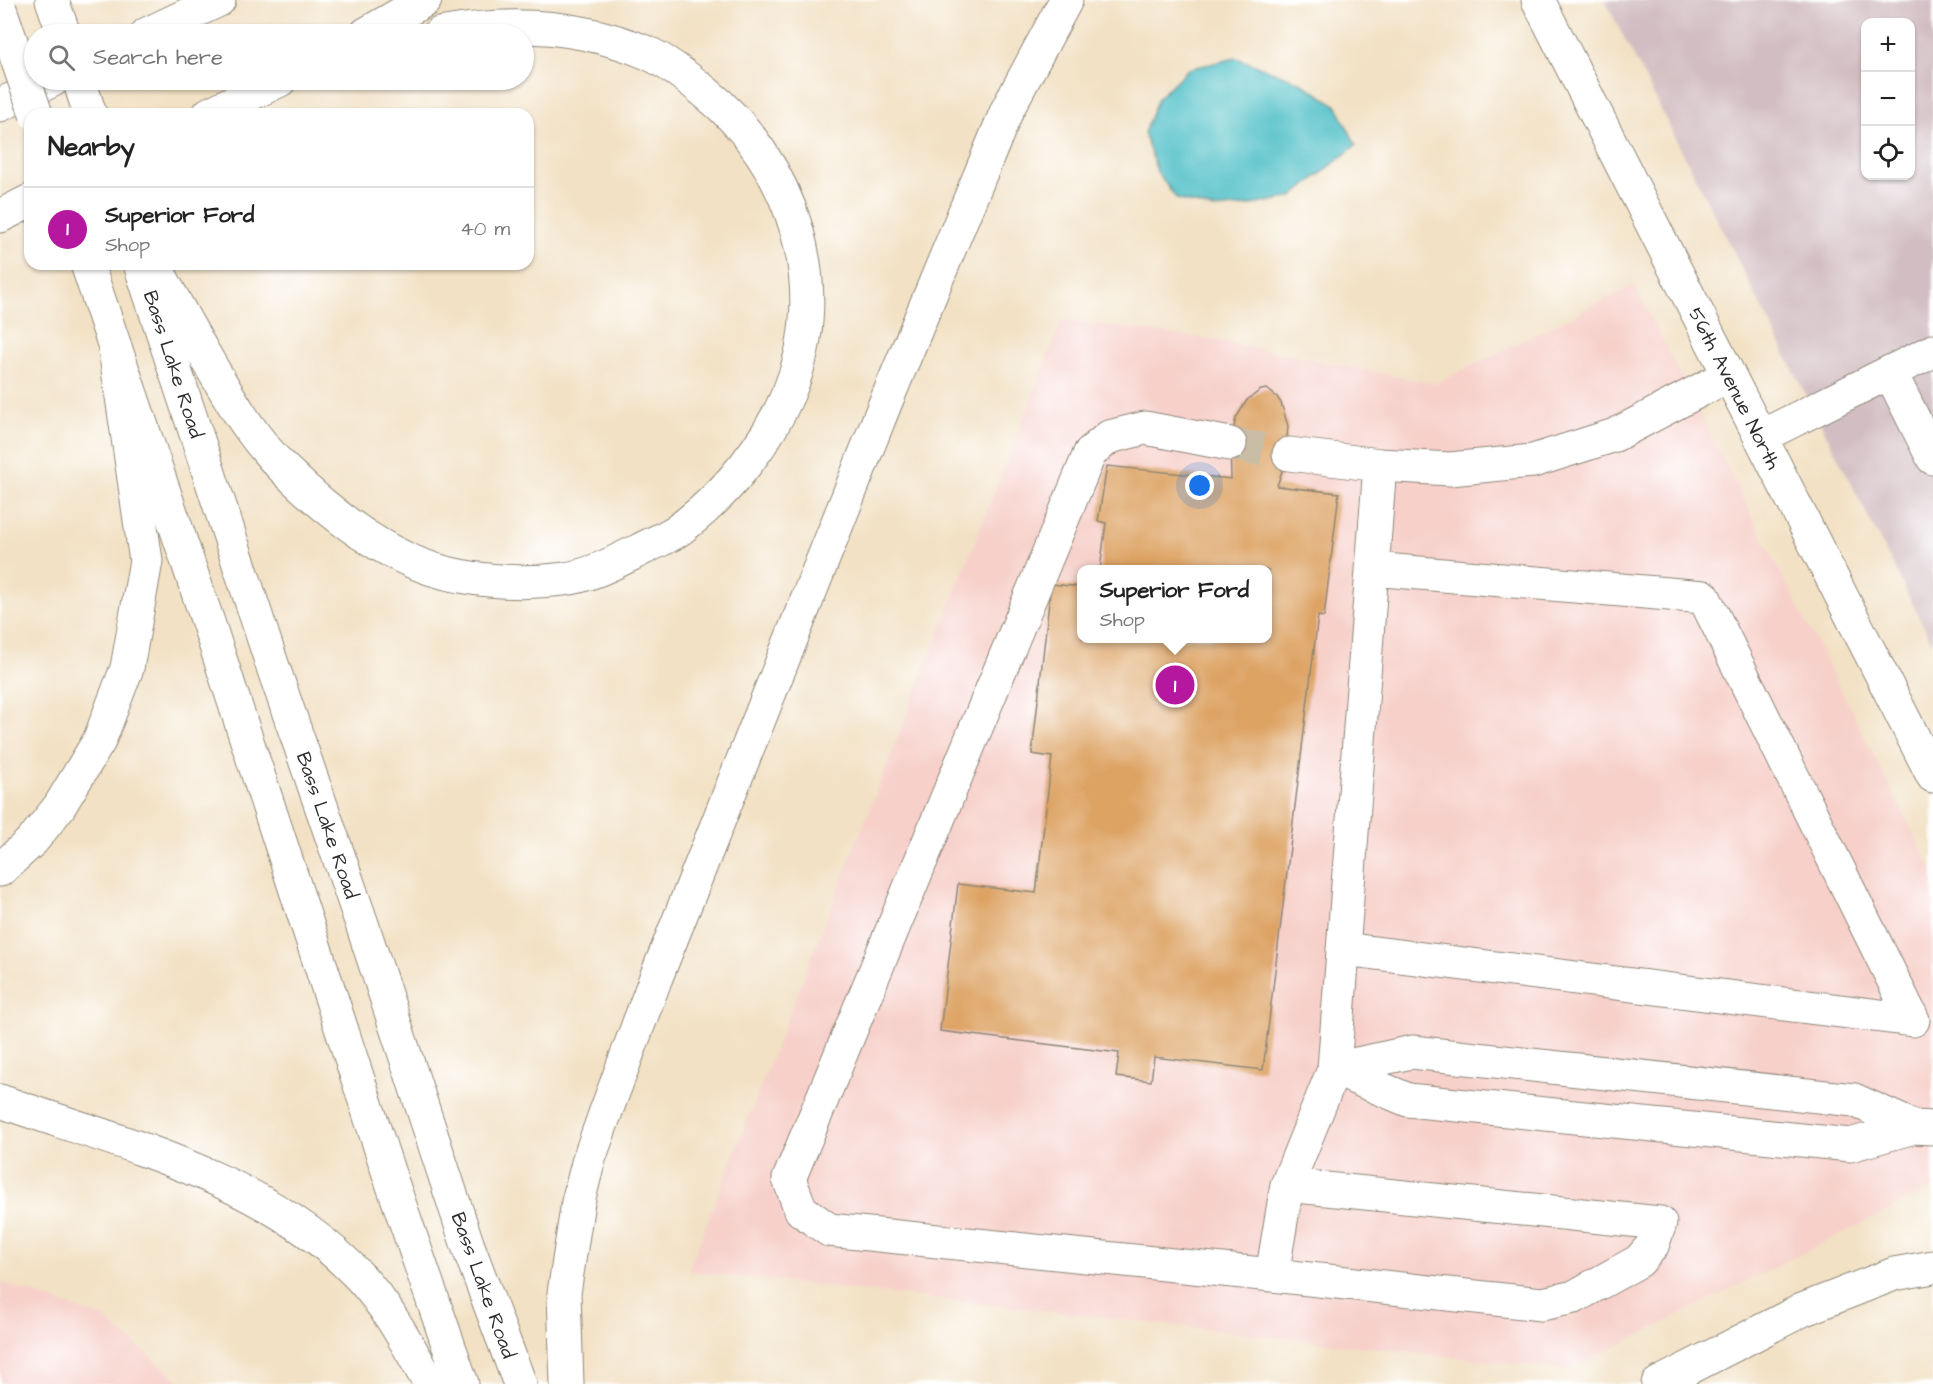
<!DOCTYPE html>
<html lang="en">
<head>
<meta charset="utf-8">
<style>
  :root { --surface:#fff; --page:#f2f2f2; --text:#222; --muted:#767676; --line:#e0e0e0; --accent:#b5179e }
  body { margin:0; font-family:"Architects Daughter",sans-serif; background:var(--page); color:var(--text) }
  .controls { position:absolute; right:18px; top:18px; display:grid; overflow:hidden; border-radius:12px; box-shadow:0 2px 4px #0004 }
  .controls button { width:54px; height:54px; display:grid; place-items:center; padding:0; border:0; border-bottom:2px solid var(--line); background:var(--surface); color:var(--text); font:30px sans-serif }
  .you { position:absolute; left:1200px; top:486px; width:21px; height:21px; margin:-15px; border:4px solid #fff; border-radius:50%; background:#1a73e8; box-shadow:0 0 0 9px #1a73e833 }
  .badge { display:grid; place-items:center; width:39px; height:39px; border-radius:50%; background:var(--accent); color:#fff; font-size:20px; font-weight:700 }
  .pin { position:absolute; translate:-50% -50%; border:3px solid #fff; box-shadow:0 2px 6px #0006 }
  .popup { position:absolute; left:1077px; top:565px; width:195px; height:78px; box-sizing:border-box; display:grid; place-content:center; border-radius:12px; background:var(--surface); filter:drop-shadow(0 2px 4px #0005); font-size:20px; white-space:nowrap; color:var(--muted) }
  .popup b { font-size:22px; color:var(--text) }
  .popup::after { content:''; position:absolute; left:50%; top:100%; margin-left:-12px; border:12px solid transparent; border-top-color:var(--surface) }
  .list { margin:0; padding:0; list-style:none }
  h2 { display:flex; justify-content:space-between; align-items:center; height:78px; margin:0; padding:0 24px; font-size:26px }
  h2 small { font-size:20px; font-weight:400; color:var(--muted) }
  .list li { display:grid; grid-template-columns:39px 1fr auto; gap:18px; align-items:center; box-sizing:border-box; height:84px; padding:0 24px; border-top:2px solid var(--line) }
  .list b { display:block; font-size:22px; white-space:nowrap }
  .list p { margin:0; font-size:20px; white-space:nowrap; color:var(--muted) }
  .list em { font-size:20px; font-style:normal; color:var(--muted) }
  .icon { flex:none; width:33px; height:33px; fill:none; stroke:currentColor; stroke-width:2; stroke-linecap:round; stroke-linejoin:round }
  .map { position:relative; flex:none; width:1933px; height:1384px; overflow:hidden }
  .search { position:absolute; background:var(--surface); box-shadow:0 2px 4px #0004; left:24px; top:24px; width:510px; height:66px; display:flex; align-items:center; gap:15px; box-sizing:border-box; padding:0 21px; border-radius:33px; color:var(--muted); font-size:22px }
  .panel { position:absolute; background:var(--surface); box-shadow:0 2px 4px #0004; left:24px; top:108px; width:510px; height:162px; border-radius:18px }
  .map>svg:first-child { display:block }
  .built { fill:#f7d0ca; fill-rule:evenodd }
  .industrial { fill:#d2bec2; fill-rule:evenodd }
  .water { fill:#53c1c8; stroke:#3f767a; stroke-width:1.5 }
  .building { fill:#dda364 }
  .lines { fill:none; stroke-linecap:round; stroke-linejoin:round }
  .minor-tunnel { stroke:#cabda5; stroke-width:33; stroke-dasharray:33 16; stroke-linecap:butt }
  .minor-casing { stroke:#8e8678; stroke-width:35 }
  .major-casing { stroke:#8e8678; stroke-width:35 }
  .highway-casing { stroke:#8e8678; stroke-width:35 }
  .minor { stroke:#fff; stroke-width:33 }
  .major { stroke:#fff; stroke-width:33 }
  .highway { stroke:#fff; stroke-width:33 }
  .major-bridge-casing { stroke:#8e8678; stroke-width:35; stroke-linecap:butt }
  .major-bridge { stroke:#fff; stroke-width:33 }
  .labels { text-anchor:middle; stroke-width:4.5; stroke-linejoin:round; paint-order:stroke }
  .street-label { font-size:20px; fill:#2b2b2b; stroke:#fff }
</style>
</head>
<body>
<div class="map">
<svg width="1933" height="1384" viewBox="0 0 1933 1384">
  <rect width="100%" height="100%" fill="#fff"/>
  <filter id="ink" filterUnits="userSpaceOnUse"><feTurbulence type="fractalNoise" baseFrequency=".0167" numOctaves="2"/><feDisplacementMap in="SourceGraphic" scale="12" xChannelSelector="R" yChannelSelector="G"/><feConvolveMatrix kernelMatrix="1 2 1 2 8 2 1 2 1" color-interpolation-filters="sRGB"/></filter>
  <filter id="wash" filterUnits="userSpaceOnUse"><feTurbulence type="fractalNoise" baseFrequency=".008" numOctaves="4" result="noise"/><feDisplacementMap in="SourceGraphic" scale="24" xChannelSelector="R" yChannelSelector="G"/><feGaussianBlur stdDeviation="1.35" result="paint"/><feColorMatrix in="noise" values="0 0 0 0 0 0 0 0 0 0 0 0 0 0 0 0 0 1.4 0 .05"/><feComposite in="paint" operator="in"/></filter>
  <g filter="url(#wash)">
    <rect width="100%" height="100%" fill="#f2e1c4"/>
    <path class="built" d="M1634 285 1933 871V1188L1569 1370 688 1271 1062 320 1215 340 1435 384ZM1082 570H1268V638H1082Z
      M0 1282 104 1318 183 1384H0Z"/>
    <path class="industrial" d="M1605 0H1933V644ZM1866 22H1910V176H1866Z"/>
    <path class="water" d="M1236 58 1300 82 1336 105 1356 145 1292 197 1247 206 1214 209 1177 199 1158 174 1144 133 1158 98 1188 69Z"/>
    <g id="blocks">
      <path class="building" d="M1267 389 1277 397 1281 403 1288 426 1285 462 1277 486 1339 493 1324 617 1318 616 1263 1070 1154 1057 1151 1081 1116 1077 1119 1053 940 1031 958 884 1036 893 1052 757 1032 754 1051 584 1082 587V638H1268V570H1100L1106 523 1098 521 1107 466 1231 479 1230 444 1236 418 1247 400 1261 390Z"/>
    </g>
  </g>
  <g filter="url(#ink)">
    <use href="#blocks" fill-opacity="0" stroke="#8e8678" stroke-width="1.5"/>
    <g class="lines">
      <path class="minor-tunnel" d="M1230 444 1289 454"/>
      <defs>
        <path id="minor" d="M1538 0 1933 776
          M1890 372 1933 351
          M1760 437 1890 372 1933 458
          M1230 444 1145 428 1109 437 1090 453 789 1179 801 1210 829 1230 1272 1275 1287 1185 1334 1069 1380 465
          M1289 454 1380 465 1450 469 1533 461 1615 435 1729 375
          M1343 949 1913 1020 1704 597 1372 569
          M1334 1069 1408 1100 1850 1145 1914 1127 1933 1128
          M1334 1069 1412 1052 1854 1100 1914 1127
          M1272 1275 1542 1304 1574 1297 1639 1261 1652 1246 1660 1223 1287 1185
          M1658 1384 1802 1310 1894 1274 1933 1267"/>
        <path id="major" d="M52 0 64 34
          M79 80 90 114
          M87 264 210 628 389 1174 462 1384
          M140 264 273 667 362 924 468 1246 520 1384"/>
        <path id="highway" d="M147 34 219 0
          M366 34 425 0
          M0 105 53 80
          M209 114 280 80
          M0 216 30 201
          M154 264C173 299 192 333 212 368 233 404 254 440 285 470 329 513 385 558 446 573 483 582 526 584 564 579 590 576 617 561 640 550 654 542 673 536 685 525 728 492 768 442 789 392 833 286 792 161 705 92 688 78 669 63 650 54 583 25 510 21 439 34
          M0 870 33 840 59 807 99 741 127 668 146 561 115 349
          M0 1101C123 1144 268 1179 360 1277 389 1308 409 1347 430 1384
          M567 1384 564 1293 578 1202 589 1159 605 1114 655 980 885 404 1007 110 1066 0"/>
      </defs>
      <use href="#minor" class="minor-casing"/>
      <use href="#major" class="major-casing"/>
      <use href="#highway" class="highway-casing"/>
      <use href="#minor" class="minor"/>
      <use href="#major" class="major"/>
      <use href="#highway" class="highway"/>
      <defs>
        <path id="major-bridge" d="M0 9 36 114"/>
      </defs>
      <use href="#major-bridge" class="major-bridge-casing"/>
      <use href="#major-bridge" class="major-bridge"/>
    </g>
  </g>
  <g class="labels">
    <g class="street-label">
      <text transform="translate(174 364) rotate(72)" y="7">Bass Lake Road</text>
      <text transform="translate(1735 388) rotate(63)" y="7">56th Avenue North</text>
      <text transform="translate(328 825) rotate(71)" y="7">Bass Lake Road</text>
      <text transform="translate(484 1285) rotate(70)" y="7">Bass Lake Road</text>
    </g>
  </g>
</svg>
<div class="controls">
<button>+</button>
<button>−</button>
<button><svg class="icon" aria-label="locate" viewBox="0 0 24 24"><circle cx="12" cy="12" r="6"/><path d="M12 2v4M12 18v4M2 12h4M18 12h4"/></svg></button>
</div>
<div class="you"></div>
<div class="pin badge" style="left:1175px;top:685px">1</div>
<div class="popup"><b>Superior Ford</b>Shop</div>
<div class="search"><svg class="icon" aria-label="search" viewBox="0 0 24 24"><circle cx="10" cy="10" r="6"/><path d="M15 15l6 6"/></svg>Search here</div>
<section class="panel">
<h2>Nearby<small></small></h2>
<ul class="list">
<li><span class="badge">1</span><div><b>Superior Ford</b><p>Shop</p></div><em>40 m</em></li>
</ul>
</section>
</div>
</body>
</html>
